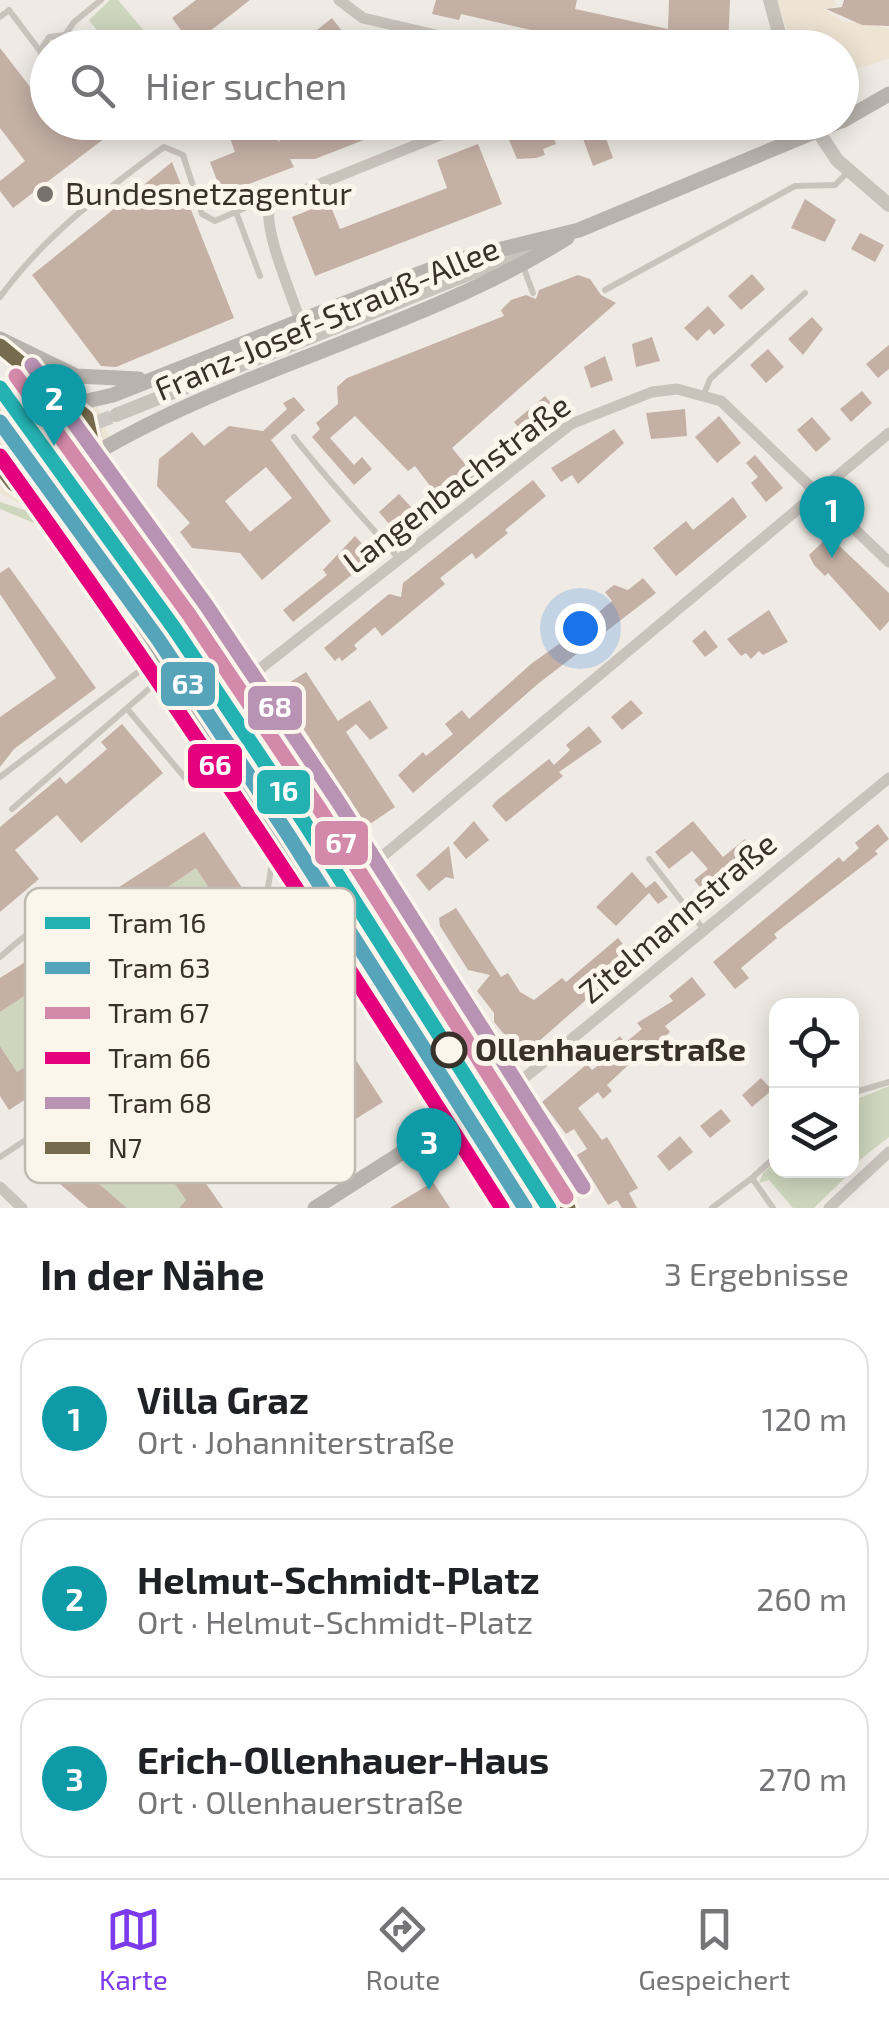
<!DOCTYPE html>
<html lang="de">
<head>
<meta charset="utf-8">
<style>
  :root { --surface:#fff; --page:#f2f2f2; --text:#202124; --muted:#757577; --line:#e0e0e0; --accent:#7c3aed }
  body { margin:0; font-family:"Exo 2",sans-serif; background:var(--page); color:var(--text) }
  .controls { position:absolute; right:30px; bottom:30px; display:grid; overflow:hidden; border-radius:20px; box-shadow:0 5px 25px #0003 }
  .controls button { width:90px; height:90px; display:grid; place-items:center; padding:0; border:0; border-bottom:2px solid var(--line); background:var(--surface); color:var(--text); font:50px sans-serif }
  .you { position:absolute; left:580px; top:628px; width:35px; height:35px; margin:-25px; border:8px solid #fff; border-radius:50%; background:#1a73e8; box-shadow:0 0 0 15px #1a73e833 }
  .badge { display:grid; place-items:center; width:65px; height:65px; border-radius:50%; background:var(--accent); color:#fff; font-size:32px; font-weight:700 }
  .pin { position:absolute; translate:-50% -82px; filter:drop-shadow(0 2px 5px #0008) }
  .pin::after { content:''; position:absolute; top:52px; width:35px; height:30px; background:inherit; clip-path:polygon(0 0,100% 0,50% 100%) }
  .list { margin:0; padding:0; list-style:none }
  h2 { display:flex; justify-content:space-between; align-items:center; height:130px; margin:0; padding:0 40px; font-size:42px }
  h2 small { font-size:32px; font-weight:400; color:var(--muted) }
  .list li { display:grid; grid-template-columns:65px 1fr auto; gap:30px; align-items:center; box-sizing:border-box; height:160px; margin:0 20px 20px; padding:0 20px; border:2px solid var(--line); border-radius:30px }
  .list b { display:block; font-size:38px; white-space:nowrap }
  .list p { margin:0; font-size:32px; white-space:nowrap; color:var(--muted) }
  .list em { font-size:32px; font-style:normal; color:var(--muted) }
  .icon { flex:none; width:55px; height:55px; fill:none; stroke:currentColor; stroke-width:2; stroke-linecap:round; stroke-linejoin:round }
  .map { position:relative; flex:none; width:889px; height:1208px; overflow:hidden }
  .search { position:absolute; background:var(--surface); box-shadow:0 5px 25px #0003; left:30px; right:30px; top:30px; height:110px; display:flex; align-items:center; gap:25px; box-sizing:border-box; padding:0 35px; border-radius:55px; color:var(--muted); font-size:38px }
  .sheet { height:670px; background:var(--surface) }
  nav { display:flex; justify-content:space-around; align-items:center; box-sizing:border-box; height:140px; border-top:2px solid var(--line); background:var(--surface); font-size:28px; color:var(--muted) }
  nav a { display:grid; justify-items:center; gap:5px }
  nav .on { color:var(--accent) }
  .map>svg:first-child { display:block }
  .green { fill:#cfd6be }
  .plaza { fill:#eee4d4 }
  .building { fill:#c4b0a5; fill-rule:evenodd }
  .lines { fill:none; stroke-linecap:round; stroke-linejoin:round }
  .tertiary-tunnel { stroke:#cbc6bf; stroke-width:14; stroke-dasharray:14 7; stroke-linecap:butt }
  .service { stroke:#c9c3bc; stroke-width:6 }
  .minor { stroke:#c9c3bc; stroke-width:11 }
  .tertiary { stroke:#c9c3bc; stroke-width:14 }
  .secondary { stroke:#b9b3ad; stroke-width:15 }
  .primary { stroke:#aea7a1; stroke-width:18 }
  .bus-1-casing { stroke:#fbf5ec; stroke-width:22 }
  .bus-1 { stroke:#766b4c; stroke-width:15 }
  .tram-1-casing { stroke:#fbf5ec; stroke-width:22 }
  .tram-2-casing { stroke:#fbf5ec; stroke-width:22 }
  .tram-3-casing { stroke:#fbf5ec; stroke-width:22 }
  .tram-4-casing { stroke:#fbf5ec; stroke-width:22 }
  .tram-5-casing { stroke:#fbf5ec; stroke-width:22 }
  .tram-1 { stroke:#24b1b2; stroke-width:15 }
  .tram-2 { stroke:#55a4ba; stroke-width:15 }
  .tram-3 { stroke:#d389a9; stroke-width:15 }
  .tram-4 { stroke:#e5007d; stroke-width:15 }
  .tram-5 { stroke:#b893b3; stroke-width:15 }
  .poi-dot { fill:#79716b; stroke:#fbf5ec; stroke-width:4 }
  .stop-dot { fill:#fbf5ec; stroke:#3a302a; stroke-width:5 }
  .labels { text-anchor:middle; stroke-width:10; stroke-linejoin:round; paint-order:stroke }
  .poi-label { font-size:32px; fill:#3a302a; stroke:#fbf5ec; text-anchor:start }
  .street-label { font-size:32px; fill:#3a302a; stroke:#fbf5ec }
  .stop-label { font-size:32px; font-weight:bold; fill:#3a302a; stroke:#fbf5ec; text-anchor:start }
  .key { fill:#fbf5ec; stroke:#c1bab2; stroke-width:2.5 }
  .key-label { font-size:28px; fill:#3a302a }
  .line-badge { stroke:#fbf5ec; stroke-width:4 }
  .badge-label { font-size:28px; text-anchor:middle; font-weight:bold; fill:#fff }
</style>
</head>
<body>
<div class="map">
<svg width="889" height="1208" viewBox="0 0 889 1208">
  <rect width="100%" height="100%" fill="#efebe4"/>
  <path class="green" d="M110 0H118L145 32 123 47H110L89 20Z
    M91 490C128 566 186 629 234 696 291 777 342 862 396 945L391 948 310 820 295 829 377 957 374 959 238 752 236 737 92 524 98 519Z
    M0 502 40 515 67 532 51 530 0 509Z
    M196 868 235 928 180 964 173 963 137 908Z
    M44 983 74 1029 72 1035 17 1072 0 1046V1012Z
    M889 1086V1137L852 1166V1101Z
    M146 1143 186 1200 179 1208H127L92 1178Z
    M776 1161V1170L850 1173 814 1208H793L769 1180 759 1183 763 1173Z"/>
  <path class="plaza" d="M777 0H834L837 6 824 9 842 21 889 28V59L842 73V48L792 47Z
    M37 377 70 383 85 393 97 405 109 437 108 454 94 485 63 506 45 509 26 507 0 493V393Z"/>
  <path class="building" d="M196 0H250L192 45 172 18Z
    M436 0H577L575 9 668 29 669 0H730L728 48H609L461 14 459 20 432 14Z
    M844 0H889V26L862 25 826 9 842 7Z
    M332 18 355 48H301L309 41 307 38Z
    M0 48 48 110V122H57L64 132 77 122H126L13 208 0 191V181L25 161 0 128Z
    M224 122H268L279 142 288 122 407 123 315 159H290L294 167 222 194 210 162 235 152Z
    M539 122H548L556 144 543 149 545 155 536 158 517 159 507 135Z
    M577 122H600L613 158 593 166Z
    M478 144 502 204 315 276 292 217 329 202 340 229 447 188 437 160Z
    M172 162 234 318 116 367 101 366 32 275Z
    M805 199 836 220 825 242 791 228Z
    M860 233 884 245 875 262 851 249Z
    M752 274 765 289 741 310 728 296Z
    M578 275 590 279 601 295 616 303 452 448 475 476 443 503 415 466 408 471 355 416 330 438 354 465 362 457 372 469 354 485 312 437 320 429 316 423 338 404 337 387 347 378 504 316 501 310 511 300 526 295 536 299 539 290Z
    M708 306 725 325 714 335 709 329 697 341 684 328Z
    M812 317 823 329 803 355 788 339Z
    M652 337 660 361 636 367 632 344Z
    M889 345V369L878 378 866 364Z
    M768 349 784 367 766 383 750 365Z
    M605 356 613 380 591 388 584 367Z
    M862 391 872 403 851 422 840 409Z
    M545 396 554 407 523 433 514 422Z
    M294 397 305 410 271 440 331 521 262 580 240 553 192 548 180 532 190 523 157 486 159 459 192 432 204 446 229 426 263 431 287 409 283 403ZM266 467 292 498 250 532 225 501Z
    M685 409 687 436 651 439 646 413Z
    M719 416 741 443 717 463 695 437Z
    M812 417 831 439 816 452 797 430Z
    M614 429 624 443 578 484 572 475 561 482 551 468Z
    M755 455 783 488 766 502 751 483 758 477 746 463Z
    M533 480 546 496 505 530 508 533 476 559 472 553 440 578 445 584 382 636 375 627 354 645 357 649 342 661 339 657 335 661 324 648 389 594 401 597 403 583Z
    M399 494 411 507 390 525 379 512Z
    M733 497 747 517 676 576 653 548 686 521 693 530Z
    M355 536 374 557 293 622 283 610 327 575 323 570Z
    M829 536 889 593V621L880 631 828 573 825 576 814 565 809 555Z
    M9 567 96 688 14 749 0 767V717L56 678 0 594V573Z
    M643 578 656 593 539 683 413 793 398 775 423 752 426 756 453 734 445 724 462 710 469 719 531 664 570 636 612 601 605 592 614 585 628 590Z
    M769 610 788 642 763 655 759 651 751 659 746 653 741 656 727 639Z
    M705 630 718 647 705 657 692 641Z
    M306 672 338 721 370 700 388 728 370 740 356 724 346 732 395 807 367 826 284 699 293 693 287 684Z
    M631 700 643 713 622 730 611 717Z
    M122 724 163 773 81 843 57 815 15 850 39 879 0 912V827L60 777 66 784 107 749 101 742Z
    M589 726 602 742 559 772 563 776 506 822 492 806 496 801 549 759 554 765 570 750 566 745Z
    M474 821 489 840 466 859 453 843Z
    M693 821 723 857 745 839 758 855 708 897 694 880 708 869 692 851 669 869 655 852Z
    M878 824 889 839 875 851 878 854 774 934 777 938 741 968 749 978 735 989 713 962 839 857 843 862 859 848 855 843Z
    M204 832 266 923 260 927 268 944 199 986 205 995 171 1018 181 1037 197 1057 226 1038 232 1049 303 1001 316 1014 323 1009 383 1102 272 1171 224 1096 214 1103 198 1081 169 1099 184 1122 170 1132 223 1208H179L186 1200 146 1143 92 1178 127 1208H88L45 1171 123 1120 116 1111 152 1087 126 1047 91 1070 85 1061 9 1110 0 1096V1046L17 1072 71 1036 73 1027 44 983 0 1012V978L52 945 95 1010 105 1004 122 1029 155 1007 138 981 148 975 99 900ZM196 868 235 928 181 963 172 961 137 908ZM303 1035 344 1096 283 1136 242 1075Z
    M449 846 454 879 446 877 429 891 416 875Z
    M632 872 646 888 655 881 668 897 658 904 649 893 616 926 596 907Z
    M456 908 501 977 508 973 520 992 534 1000 562 978 566 982 618 938 634 958 522 1056 494 1022V1013L477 991 490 975 468 970 440 926 439 918Z
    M692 977 706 995 665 1026 670 1032 655 1045 653 1042 607 1085 612 1091 603 1099 598 1092 578 1108 602 1140 607 1137 638 1188 629 1193 637 1208H622L617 1200 608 1205 577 1155 587 1149 574 1129 566 1134 542 1102 587 1064 592 1070 611 1056 605 1049 620 1036 625 1043 642 1029 637 1023 673 1001 669 996Z
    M448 1041 474 1081 460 1089 434 1049Z
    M761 1078 772 1090 752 1107 742 1095Z
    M721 1109 731 1121 710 1138 700 1126Z
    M680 1136 693 1152 669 1171 657 1156Z
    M433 1182 450 1208H390Z"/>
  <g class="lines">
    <path class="tertiary-tunnel" d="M0 460 116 415"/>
    <path class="service" d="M0 17 9 10 40 51
      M65 35 74 22 101 0
      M48 66 40 51 49 37 65 35 76 48
      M236 212 260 276
      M523 266 533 293
      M605 290 795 186 835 185 848 172
      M0 297C44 236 104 191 164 147L183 155 202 214 215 221 258 202 268 204
      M704 394 710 379 805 293
      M294 437C327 480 363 517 398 558
      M129 711 186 779
      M0 777 158 657
      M12 809 159 680 156 658
      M649 859 704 930
      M0 957C21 939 62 899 93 918 101 922 106 935 112 943 121 958 131 969 130 986L111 999 98 994 49 921
      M291 970 322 949H353
      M203 1023 225 1024 289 980 287 964
      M187 1034 203 1023 214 1004 277 963 287 964 305 953 307 945 268 887 277 834
      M852 1093 889 1082
      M0 1157 134 1068
      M712 1208 752 1178
      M773 1208 752 1178 776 1156"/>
    <path class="minor" d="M339 0 363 18 492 48
      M300 321C292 294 262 229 270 204L473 122
      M237 687 571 424 652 392 677 389 721 401 889 562
      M360 875 889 433
      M500 1098 889 778
      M0 1187 22 1208
      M829 1208 889 1152"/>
    <path class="tertiary" d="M770 0 783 48
      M812 122 837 160 889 205
      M116 415 541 245"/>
    <path class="secondary" d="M842 121 889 94
      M0 339 76 376 139 379
      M74 404 113 395 449 262 579 230 838 122
      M94 454C243 366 419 330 567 238
      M315 1208 461 1115"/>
    <path class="primary" d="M0 346C24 373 61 386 82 411 96 427 92 450 97 469 103 491 114 512 127 530 280 753 426 979 568 1208
      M0 426 27 408 73 404
      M0 466 13 483 70 521 101 558 357 949 519 1208
      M20 487 56 480 94 454"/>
    <defs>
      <path id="bus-1" d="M0 346 86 417 99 477 118 516 352 867 568 1208
        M0 466 13 483 78 528 122 591"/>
    </defs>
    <use href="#bus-1" class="bus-1-casing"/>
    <use href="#bus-1" class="bus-1"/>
    <defs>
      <path id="tram-1" d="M0 388 174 628 304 822 549 1208"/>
      <path id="tram-2" d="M0 422 158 639 287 833 525 1208"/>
      <path id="tram-3" d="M16 376 190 616 321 811 566 1197"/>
      <path id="tram-4" d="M0 456C177 701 340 953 502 1208"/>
      <path id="tram-5" d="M32 365 206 605 337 800 583 1187"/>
    </defs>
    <use href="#tram-1" class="tram-1-casing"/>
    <use href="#tram-2" class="tram-2-casing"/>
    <use href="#tram-3" class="tram-3-casing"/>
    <use href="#tram-4" class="tram-4-casing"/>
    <use href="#tram-5" class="tram-5-casing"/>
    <use href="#tram-1" class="tram-1"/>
    <use href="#tram-2" class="tram-2"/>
    <use href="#tram-3" class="tram-3"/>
    <use href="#tram-4" class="tram-4"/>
    <use href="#tram-5" class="tram-5"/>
  </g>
  <circle class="poi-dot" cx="45" cy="194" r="10"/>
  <circle class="stop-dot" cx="449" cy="1050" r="16"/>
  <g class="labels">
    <g class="poi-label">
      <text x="65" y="205">Bundesnetzagentur</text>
    </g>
    <g class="street-label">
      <text transform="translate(327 319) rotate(-23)" y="11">Franz-Josef-Strauß-Allee</text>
      <text transform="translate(457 484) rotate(-37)" y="11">Langenbachstraße</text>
      <text transform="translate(678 918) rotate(-40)" y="11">Zitelmannstraße</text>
    </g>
    <g class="stop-label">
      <text x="475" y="1061">Ollenhauerstraße</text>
    </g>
  </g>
  <rect x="25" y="888" width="330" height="295" rx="15" class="key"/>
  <rect x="45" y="917" width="45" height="12" fill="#24b1b2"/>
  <rect x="45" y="962" width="45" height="12" fill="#55a4ba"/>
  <rect x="45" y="1007" width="45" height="12" fill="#d389a9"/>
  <rect x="45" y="1052" width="45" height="12" fill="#e5007d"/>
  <rect x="45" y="1097" width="45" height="12" fill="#b893b3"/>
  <rect x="45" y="1142" width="45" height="12" fill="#766b4c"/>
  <g class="key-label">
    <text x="108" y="933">Tram 16</text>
    <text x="108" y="978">Tram 63</text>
    <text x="108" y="1023">Tram 67</text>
    <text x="108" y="1068">Tram 66</text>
    <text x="108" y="1113">Tram 68</text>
    <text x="108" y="1158">N7</text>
  </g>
  <g class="line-badge">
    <rect x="159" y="660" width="58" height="48" rx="10" fill="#55a4ba"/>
    <rect x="246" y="684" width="58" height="48" rx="10" fill="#b893b3"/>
    <rect x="186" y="742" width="58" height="48" rx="10" fill="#e5007d"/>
    <rect x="255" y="768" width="57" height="48" rx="10" fill="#24b1b2"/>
    <rect x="313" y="819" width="57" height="48" rx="10" fill="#d389a9"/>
  </g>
  <g class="badge-label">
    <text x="188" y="694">63</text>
    <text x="275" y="717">68</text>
    <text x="215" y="775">66</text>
    <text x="284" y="801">16</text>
    <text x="341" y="853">67</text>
  </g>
</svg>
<div class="controls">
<button><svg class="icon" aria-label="locate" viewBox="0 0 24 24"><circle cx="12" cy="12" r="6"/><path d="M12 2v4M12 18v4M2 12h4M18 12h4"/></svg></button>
<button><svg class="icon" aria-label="layers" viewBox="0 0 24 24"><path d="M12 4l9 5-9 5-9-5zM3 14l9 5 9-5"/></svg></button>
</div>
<div class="you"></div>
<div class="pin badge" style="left:832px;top:558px;background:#0f9aa8">1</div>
<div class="pin badge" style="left:54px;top:446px;background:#0f9aa8">2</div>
<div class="pin badge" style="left:429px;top:1190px;background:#0f9aa8">3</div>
<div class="search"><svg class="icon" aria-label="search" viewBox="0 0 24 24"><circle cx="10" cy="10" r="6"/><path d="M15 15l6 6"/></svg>Hier suchen</div>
</div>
<section class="sheet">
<h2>In der Nähe<small>3 Ergebnisse</small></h2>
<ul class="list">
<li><span class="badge" style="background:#0f9aa8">1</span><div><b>Villa Graz</b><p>Ort · Johanniterstraße</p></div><em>120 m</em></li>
<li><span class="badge" style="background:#0f9aa8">2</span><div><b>Helmut-Schmidt-Platz</b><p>Ort · Helmut-Schmidt-Platz</p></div><em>260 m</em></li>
<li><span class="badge" style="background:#0f9aa8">3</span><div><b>Erich-Ollenhauer-Haus</b><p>Ort · Ollenhauerstraße</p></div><em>270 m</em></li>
</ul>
</section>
<nav>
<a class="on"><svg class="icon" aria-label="map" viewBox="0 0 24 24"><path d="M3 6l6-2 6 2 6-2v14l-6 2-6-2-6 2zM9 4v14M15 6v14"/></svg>Karte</a>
<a><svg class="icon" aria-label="directions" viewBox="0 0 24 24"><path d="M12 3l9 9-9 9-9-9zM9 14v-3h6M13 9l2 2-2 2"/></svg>Route</a>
<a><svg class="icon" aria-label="saved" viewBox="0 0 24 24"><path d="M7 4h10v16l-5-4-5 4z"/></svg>Gespeichert</a>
</nav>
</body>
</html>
